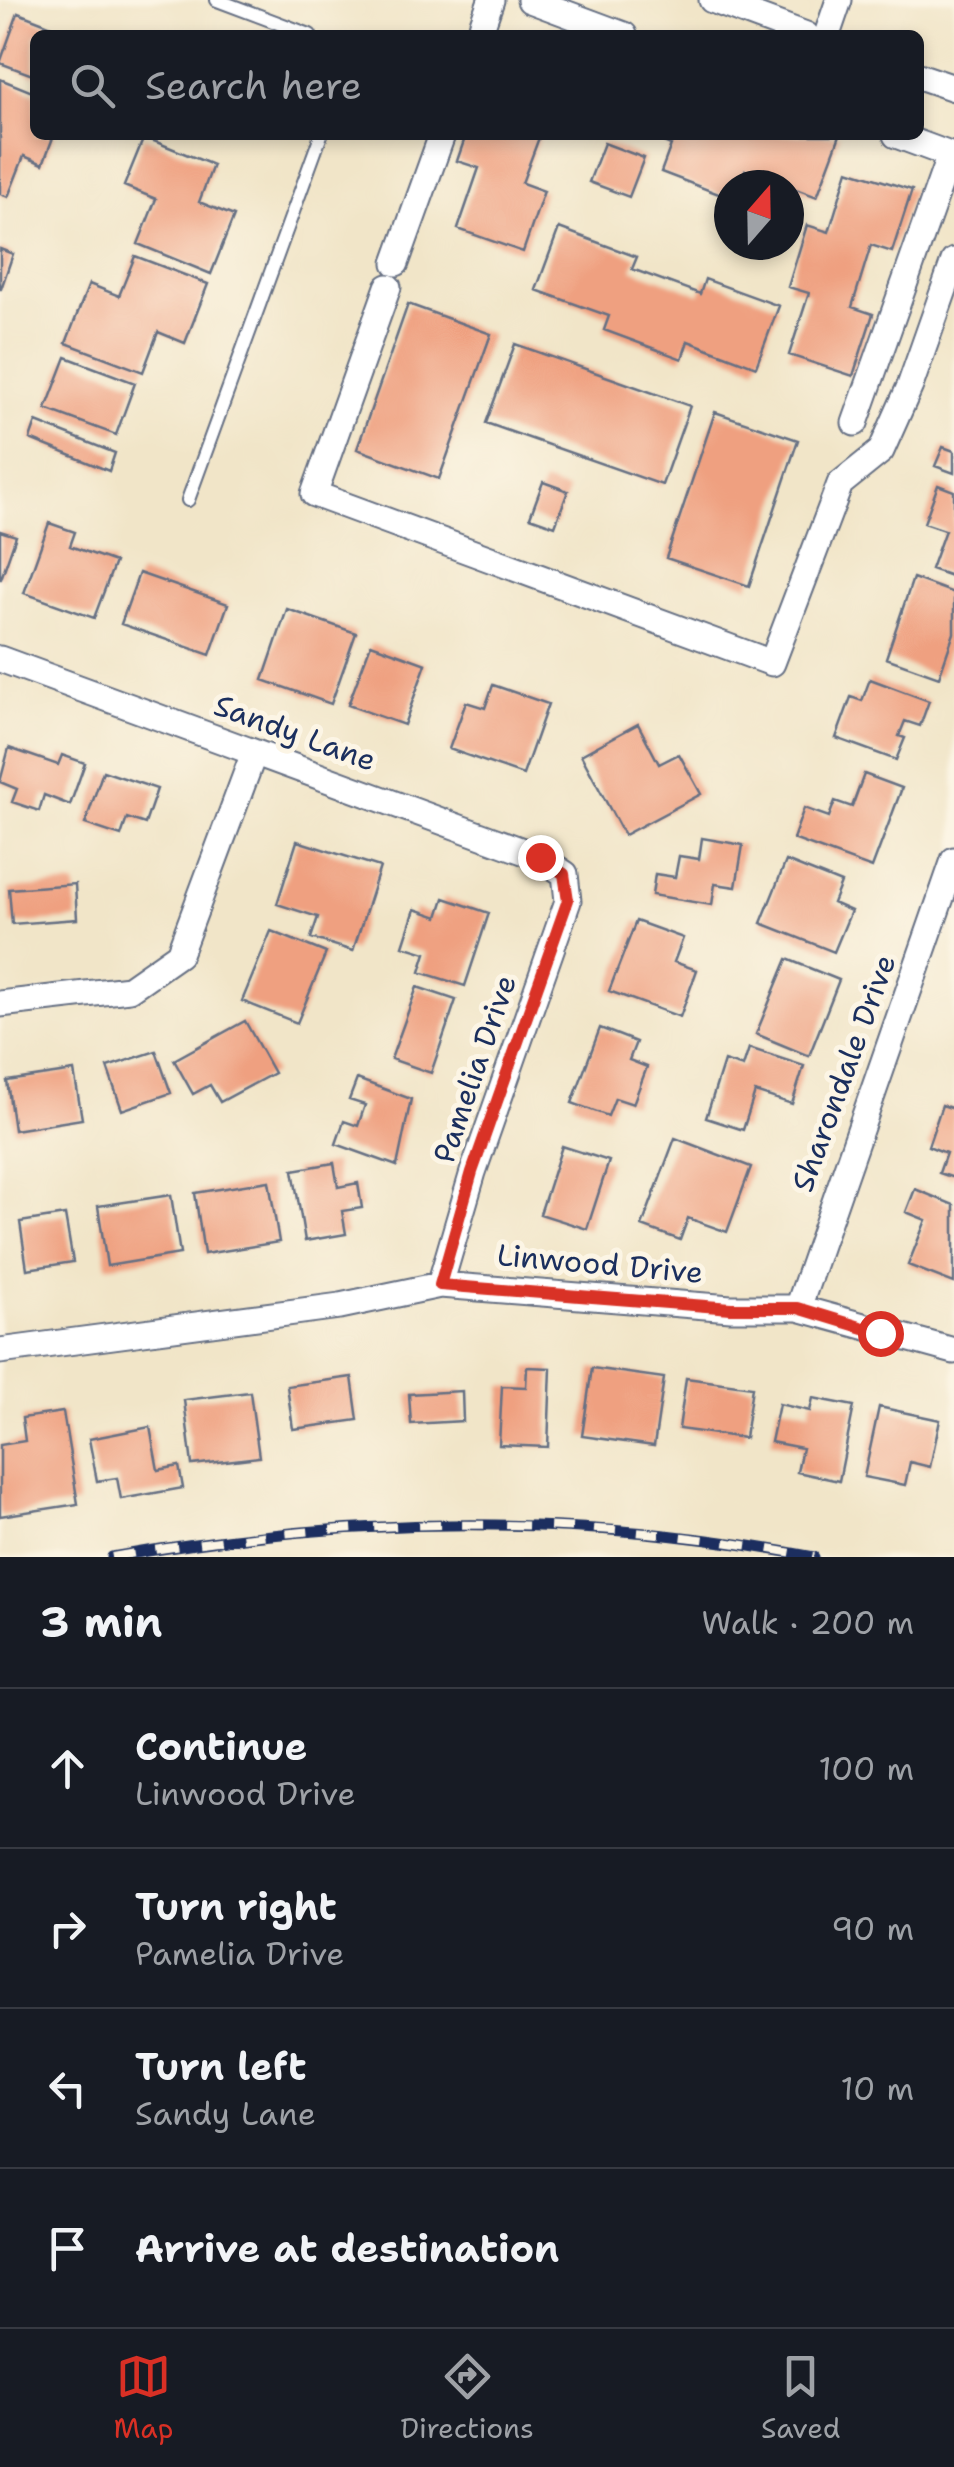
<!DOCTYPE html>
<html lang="en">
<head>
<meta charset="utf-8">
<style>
  :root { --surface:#171b24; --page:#242831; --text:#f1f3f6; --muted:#9ea1a6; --line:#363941; --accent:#d93025 }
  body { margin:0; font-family:"Shantell Sans",sans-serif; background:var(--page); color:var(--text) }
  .compass { position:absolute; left:714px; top:170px; width:90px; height:90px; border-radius:50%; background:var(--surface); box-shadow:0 5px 15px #0003; rotate:20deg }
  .stop { position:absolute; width:30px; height:30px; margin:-22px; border:8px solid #d93025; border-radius:50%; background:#fff }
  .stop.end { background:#d93025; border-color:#fff; box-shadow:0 2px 10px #0008 }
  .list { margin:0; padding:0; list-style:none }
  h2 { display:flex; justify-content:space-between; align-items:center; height:130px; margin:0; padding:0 40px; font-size:42px }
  h2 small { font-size:32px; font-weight:400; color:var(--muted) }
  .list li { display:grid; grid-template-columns:65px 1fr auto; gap:30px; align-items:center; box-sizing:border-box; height:160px; padding:0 40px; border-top:2px solid var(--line) }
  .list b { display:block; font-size:38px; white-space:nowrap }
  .list p { margin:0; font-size:32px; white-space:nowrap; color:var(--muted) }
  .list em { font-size:32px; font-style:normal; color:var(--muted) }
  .icon { flex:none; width:55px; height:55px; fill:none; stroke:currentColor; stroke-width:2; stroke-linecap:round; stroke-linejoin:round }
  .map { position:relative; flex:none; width:954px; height:1557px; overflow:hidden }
  .search { position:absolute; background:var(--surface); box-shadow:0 5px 15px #0003; left:30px; right:30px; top:30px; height:110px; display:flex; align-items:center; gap:25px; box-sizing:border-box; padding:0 35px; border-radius:15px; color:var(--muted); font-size:38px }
  .sheet { height:770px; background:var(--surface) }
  nav { display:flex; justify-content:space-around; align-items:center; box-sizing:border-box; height:140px; border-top:2px solid var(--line); background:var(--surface); font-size:28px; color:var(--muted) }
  nav a { display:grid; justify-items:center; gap:5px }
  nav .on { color:var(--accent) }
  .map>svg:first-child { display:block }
  .building { fill:#efa080 }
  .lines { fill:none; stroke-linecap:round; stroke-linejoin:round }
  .service-casing { stroke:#666f83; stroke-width:16 }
  .minor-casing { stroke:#666f83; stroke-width:29 }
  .service { stroke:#fff; stroke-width:12 }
  .minor { stroke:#fff; stroke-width:25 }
  .rail-casing { stroke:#1b2f5e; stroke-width:11 }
  .rail { stroke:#fcf5e5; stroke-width:8; stroke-dasharray:22; stroke-linecap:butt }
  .route { stroke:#d93025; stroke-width:12 }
  .labels { text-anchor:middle; stroke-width:10; stroke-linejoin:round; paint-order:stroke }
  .street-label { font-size:30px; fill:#1b2f5e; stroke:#fcf5e5 }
</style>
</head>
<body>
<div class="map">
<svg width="954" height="1557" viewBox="0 0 954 1557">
  <rect width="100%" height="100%" fill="#fcf5e5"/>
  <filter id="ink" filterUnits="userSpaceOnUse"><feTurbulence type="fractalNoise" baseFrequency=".01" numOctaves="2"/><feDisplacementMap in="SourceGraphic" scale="20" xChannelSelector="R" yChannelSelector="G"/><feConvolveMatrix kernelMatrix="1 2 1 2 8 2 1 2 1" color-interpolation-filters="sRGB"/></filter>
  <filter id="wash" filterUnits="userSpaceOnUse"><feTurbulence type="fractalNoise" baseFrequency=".0048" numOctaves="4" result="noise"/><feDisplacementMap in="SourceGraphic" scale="40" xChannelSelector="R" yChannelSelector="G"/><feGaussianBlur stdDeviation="2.25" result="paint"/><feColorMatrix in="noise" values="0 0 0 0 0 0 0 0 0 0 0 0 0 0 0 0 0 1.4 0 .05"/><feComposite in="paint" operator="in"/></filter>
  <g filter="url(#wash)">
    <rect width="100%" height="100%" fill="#f1e5c8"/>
    <g id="blocks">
      <path class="building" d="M18 13 75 35H35V76L0 63Z
        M0 79 35 93V135H54L43 164 24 156 8 197 0 194Z
        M466 135H540L522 183 544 191 523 252 458 229 479 168 457 161Z
        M646 135H840L817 197 745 170 740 185H729V198L661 172 671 145Z
        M144 137 213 165 199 202 234 216 211 274 138 244 156 199 124 186Z
        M604 143 644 158 629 197 589 182Z
        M848 170 912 190 892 252 871 245 852 307 873 314 853 376 789 355 809 293 788 287 807 225 829 232Z
        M559 228 637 257 632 269 700 294 705 279 779 306 756 367 688 341 682 359 604 330 609 316 536 290Z
        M0 249 13 254 1 289H0Z
        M135 256 208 284 185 343 158 332 143 372 66 343 89 284 119 296Z
        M408 304 491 334 439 479 357 449Z
        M515 344 690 406 662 485 486 423Z
        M66 357 135 383 116 435 46 409Z
        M715 412 798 440 749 586 666 558Z
        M36 422 115 453 109 471 30 439Z
        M943 447 954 451V473L935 466Z
        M543 482 568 491 555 526 530 517Z
        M938 485 954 491V577L931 569 945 530 924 523Z
        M49 523 75 532 70 546 115 562 94 618 24 593Z
        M0 531 16 536 1 579H0Z
        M139 573 228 604 210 655 121 624Z
        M913 578 954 593V633L939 677 886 658Z
        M287 609 356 633 331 704 263 680Z
        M371 644 426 664 404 725 348 705Z
        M870 679 929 701 920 726 905 721 899 736 905 738 896 760 836 738 851 697 862 701Z
        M493 685 548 704 523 775 449 749 466 702 485 708Z
        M638 724 659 764 679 754 701 794 624 835 581 755Z
        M9 748 58 765 62 755 85 763 70 805 44 795 39 811 12 802 17 789 0 782Z
        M103 771 157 789 145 824 127 818 121 836 85 824Z
        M864 774 902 788 872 868 793 839 804 808 829 817 835 801 852 807Z
        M702 838 743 845 736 887 715 884 712 905 652 895 655 874 675 877 679 856 699 859Z
        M297 841 380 867 353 951 311 938 318 917 277 904Z
        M786 861 841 883 833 903 851 911 834 952 761 923Z
        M75 884 77 919 12 924 9 889Z
        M444 898 489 913 465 986 420 972 426 953 403 946 415 909 438 917Z
        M636 921 683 938 674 962 697 970 680 1017 609 991Z
        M271 931 326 953 297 1023 242 1001Z
        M787 959 839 980 809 1056 756 1034Z
        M417 987 456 1000 431 1073 391 1059Z
        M245 1021 274 1073 220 1102 210 1085 193 1094 174 1060Z
        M600 1028 636 1042 629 1060 647 1067 633 1104 615 1098 608 1116 572 1103Z
        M749 1048 804 1066 792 1104 755 1092 743 1130 706 1118 724 1061 743 1067Z
        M156 1051 171 1093 122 1110 107 1067Z
        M74 1071 82 1119 14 1130 7 1081Z
        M357 1079 411 1099 397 1166 336 1144 344 1121 358 1126 365 1105 349 1100Z
        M942 1105 954 1109V1178L939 1173 946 1153 928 1146Z
        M675 1138 751 1167 727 1232 688 1218 680 1240 642 1226Z
        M562 1146 609 1161 587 1229 540 1214Z
        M334 1163 338 1187 358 1183 362 1208 342 1211 346 1234 305 1241 293 1170Z
        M269 1181 279 1242 204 1254 195 1193Z
        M915 1189 954 1205V1283L908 1265 926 1220 906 1212Z
        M171 1195 180 1254 107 1266 98 1206Z
        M65 1215 73 1262 27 1269 20 1222Z
        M527 1367 551 1368 548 1447 499 1445 502 1386 526 1387Z
        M592 1368 664 1378 654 1446 582 1436Z
        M352 1377 358 1420 293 1429 287 1386Z
        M686 1378 752 1387 745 1438 679 1429Z
        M462 1391 463 1421 411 1424 409 1394Z
        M250 1392 259 1457 192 1465 184 1400Z
        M813 1398 854 1406 839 1481 797 1472 802 1448 771 1442 779 1404 810 1411Z
        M879 1407 940 1420 930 1467 910 1462 905 1485 864 1477Z
        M63 1412 78 1504 0 1516V1445L25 1441 22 1418Z
        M150 1427 158 1470 179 1466 183 1488 121 1499 117 1478 97 1481 89 1439Z"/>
    </g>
  </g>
  <g filter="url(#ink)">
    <use href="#blocks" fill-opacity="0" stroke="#666f83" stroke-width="2.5"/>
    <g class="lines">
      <defs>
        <path id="service" d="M217 0 310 35
          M188 500 321 135"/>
        <path id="minor" d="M530 0 624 35
          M712 0 806 35
          M479 35 491 0
          M827 35 839 0
          M919 76 954 88
          M396 263 442 135
          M388 287 314 494 772 663 840 484 881 451 910 386 954 261
          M855 423 950 155 896 135
          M0 659 539 857 565 874 568 901 473 1172 440 1285
          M0 1004 129 989 179 954 254 753
          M798 1308 954 860
          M0 1351 340 1306 440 1285 731 1308H798L954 1351"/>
      </defs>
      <use href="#service" class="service-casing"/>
      <use href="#minor" class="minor-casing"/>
      <use href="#service" class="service"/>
      <use href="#minor" class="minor"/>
      <defs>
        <path id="rail" d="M112 1557C345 1516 580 1512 814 1557"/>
      </defs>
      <use href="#rail" class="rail-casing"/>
      <use href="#rail" class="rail"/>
    </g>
  </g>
  <g class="lines" filter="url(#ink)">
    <path class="route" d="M540 857 564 874 568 900 472 1172 440 1285 731 1308H798L880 1333"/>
  </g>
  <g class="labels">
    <g class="street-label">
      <text transform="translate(295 733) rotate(20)" y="10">Sandy Lane</text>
      <text transform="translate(475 1069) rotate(-71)" y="10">Pamelia Drive</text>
      <text transform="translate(844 1073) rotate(-70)" y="10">Sharondale Drive</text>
      <text transform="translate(600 1264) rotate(5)" y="10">Linwood Drive</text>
    </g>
  </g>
</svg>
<svg class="compass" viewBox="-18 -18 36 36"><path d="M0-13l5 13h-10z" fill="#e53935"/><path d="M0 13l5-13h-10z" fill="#9ea1a6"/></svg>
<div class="stop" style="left:880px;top:1333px"></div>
<div class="stop end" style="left:540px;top:857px"></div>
<div class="search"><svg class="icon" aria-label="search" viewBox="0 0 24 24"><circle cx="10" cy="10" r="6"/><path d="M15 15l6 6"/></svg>Search here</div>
</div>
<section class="sheet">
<h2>3 min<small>Walk · 200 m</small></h2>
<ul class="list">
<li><svg class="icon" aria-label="ahead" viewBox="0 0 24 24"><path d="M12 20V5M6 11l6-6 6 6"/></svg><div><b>Continue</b><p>Linwood Drive</p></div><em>100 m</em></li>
<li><svg class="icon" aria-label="right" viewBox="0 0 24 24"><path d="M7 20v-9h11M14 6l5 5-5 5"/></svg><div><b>Turn right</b><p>Pamelia Drive</p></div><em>90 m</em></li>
<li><svg class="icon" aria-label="left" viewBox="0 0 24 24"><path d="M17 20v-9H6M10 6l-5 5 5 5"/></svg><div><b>Turn left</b><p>Sandy Lane</p></div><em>10 m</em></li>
<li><svg class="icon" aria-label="arrive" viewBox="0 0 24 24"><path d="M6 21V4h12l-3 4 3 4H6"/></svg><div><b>Arrive at destination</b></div></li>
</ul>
</section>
<nav>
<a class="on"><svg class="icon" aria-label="map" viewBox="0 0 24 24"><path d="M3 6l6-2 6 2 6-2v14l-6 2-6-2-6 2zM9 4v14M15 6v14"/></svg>Map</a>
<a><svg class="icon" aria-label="directions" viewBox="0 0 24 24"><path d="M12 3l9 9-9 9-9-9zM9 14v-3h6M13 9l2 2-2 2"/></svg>Directions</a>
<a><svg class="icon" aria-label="saved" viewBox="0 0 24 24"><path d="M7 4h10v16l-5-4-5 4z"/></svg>Saved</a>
</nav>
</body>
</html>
